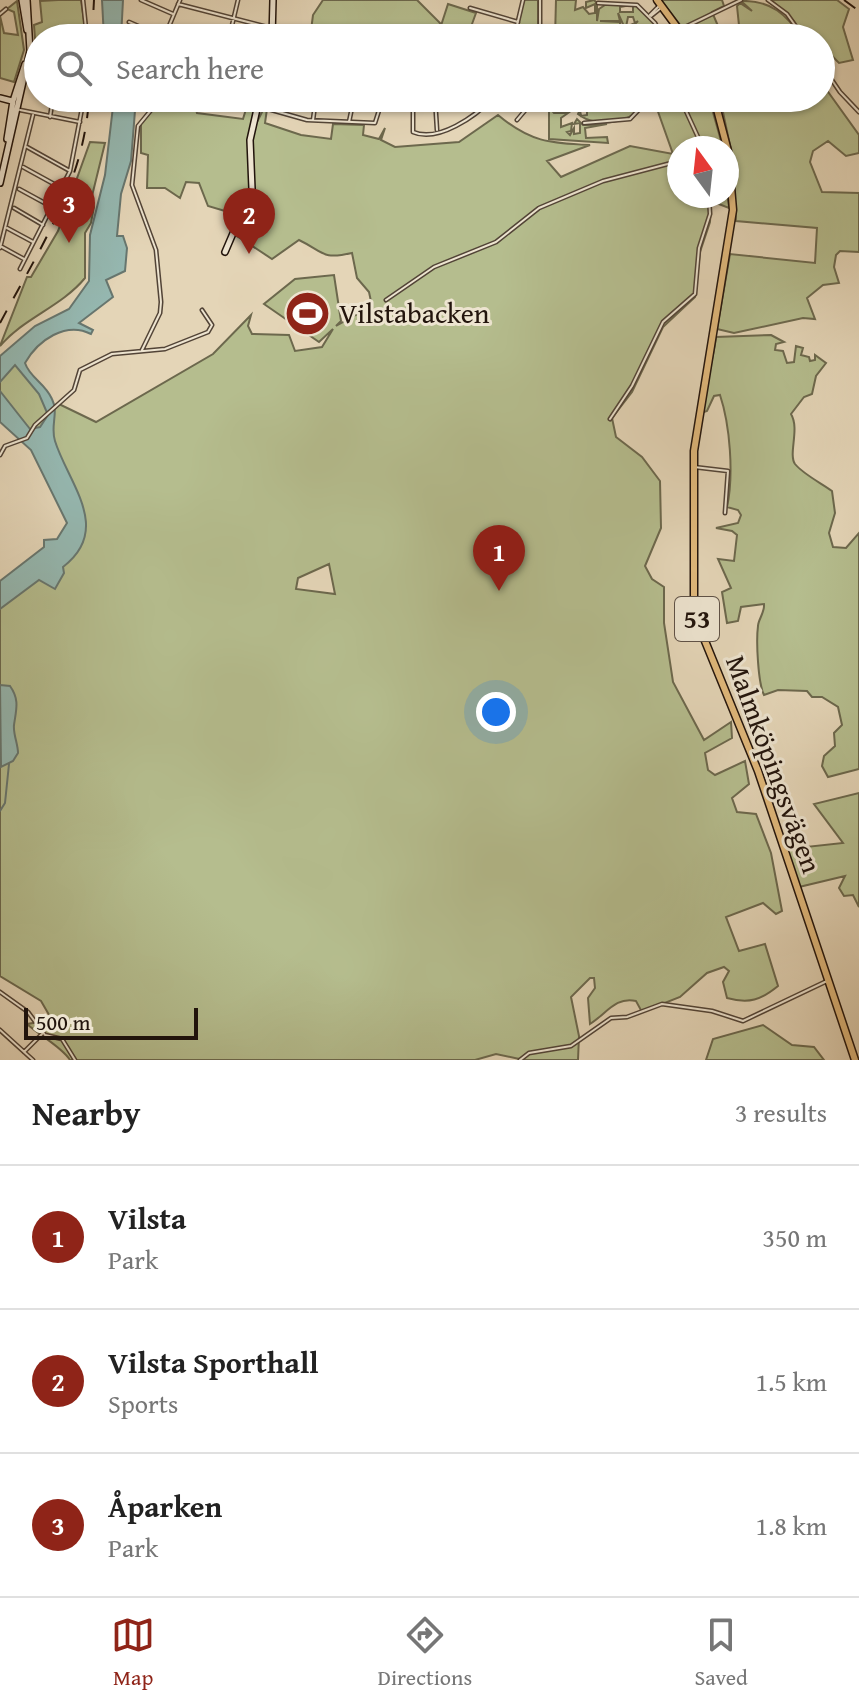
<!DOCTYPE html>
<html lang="en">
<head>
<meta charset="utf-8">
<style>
  :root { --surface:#fff; --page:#f6f6f6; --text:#222; --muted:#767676; --line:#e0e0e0; --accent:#8f2418 }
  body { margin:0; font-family:"Gentium Book Plus",serif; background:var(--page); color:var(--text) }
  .compass { position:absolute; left:667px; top:136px; width:72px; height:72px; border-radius:50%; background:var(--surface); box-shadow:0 2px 6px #0004; rotate:345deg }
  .scale { position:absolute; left:24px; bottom:20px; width:174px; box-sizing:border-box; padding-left:8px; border:4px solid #22140c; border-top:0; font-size:22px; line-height:28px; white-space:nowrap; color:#22140c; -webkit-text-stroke:6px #ede4d0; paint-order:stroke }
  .you { position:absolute; left:496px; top:712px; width:28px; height:28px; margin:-20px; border:6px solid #fff; border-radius:50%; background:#1a73e8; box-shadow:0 0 0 12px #1a73e833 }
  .badge { display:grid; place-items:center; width:52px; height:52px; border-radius:50%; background:var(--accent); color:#fff; font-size:26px; font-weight:700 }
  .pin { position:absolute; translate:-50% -66px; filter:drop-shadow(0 2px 4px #0008) }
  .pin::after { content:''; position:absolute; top:42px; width:28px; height:24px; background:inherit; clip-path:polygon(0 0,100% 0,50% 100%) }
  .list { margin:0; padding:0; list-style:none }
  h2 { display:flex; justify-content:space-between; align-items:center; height:104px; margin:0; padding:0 32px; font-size:34px }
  h2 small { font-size:26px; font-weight:400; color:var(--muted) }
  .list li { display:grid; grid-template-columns:52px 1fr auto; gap:24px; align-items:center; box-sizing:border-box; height:144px; padding:0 32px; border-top:2px solid var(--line) }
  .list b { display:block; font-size:30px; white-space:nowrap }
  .list p { margin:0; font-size:26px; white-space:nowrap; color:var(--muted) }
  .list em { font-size:26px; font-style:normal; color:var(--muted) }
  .icon { flex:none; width:44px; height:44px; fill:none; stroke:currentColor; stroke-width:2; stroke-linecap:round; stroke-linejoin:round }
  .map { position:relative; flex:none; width:859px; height:1060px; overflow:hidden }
  .search { position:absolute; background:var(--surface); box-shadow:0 2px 6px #0004; left:24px; right:24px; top:24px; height:88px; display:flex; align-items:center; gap:20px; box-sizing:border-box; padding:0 28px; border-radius:44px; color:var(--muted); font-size:30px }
  .sheet { height:536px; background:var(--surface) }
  nav { display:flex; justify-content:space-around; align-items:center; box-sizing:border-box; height:112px; border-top:2px solid var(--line); background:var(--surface); font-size:22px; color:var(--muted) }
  nav a { display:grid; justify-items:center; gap:4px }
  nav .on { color:var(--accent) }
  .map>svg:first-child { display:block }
  .green { fill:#b5bd8e; stroke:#6c684d; stroke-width:2; fill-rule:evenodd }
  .water { fill:#95b8b1; stroke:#67766f; stroke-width:2 }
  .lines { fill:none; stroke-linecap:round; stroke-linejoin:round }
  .stream { stroke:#67766f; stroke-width:2 }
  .street-casing { stroke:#524437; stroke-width:5 }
  .secondary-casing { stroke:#22140c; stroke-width:8 }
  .primary-casing { stroke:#22140c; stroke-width:9 }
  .street { stroke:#ede4d0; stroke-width:2 }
  .secondary { stroke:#ede4d0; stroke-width:5 }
  .primary { stroke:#e2ba7c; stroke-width:6 }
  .rail { stroke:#22140c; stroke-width:2; stroke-dasharray:14 14; stroke-linecap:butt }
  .labels { text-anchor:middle; stroke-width:6; stroke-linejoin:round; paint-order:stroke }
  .shield { fill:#ede4d0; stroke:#5f5247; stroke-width:2 }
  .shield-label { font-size:26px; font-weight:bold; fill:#22140c }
  .poi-label { font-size:28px; fill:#22140c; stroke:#ede4d0; text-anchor:start }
  .street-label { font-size:28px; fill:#22140c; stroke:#ede4d0 }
</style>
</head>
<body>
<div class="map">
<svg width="859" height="1060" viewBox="0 0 859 1060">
  <rect width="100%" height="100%" fill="#e4d5b7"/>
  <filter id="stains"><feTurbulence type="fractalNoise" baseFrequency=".0025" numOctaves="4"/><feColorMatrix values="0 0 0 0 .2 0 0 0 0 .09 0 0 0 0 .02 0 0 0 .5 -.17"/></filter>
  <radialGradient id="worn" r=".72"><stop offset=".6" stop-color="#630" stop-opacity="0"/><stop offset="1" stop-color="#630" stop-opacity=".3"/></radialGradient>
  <path class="green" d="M58 0H81L86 34 73 32 72 38H38V53L36 52 34 25 42 22 40 1Z
    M323 0H417L440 23 435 38H310L313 15Z
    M524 0H538V38H515Z
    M556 0H576L575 10 583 7 589 14 595 13V4L586 8V2L594 0 597 3V21L599 9 605 5H631L620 7V12H633V6H636L656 25 660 37 635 38V31L638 36 644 35V26L636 25 635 29V24L638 21 635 23 633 17H628L626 27 633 24 634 29 626 31 618 13 620 21H600L620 22V26L614 27V36L624 33V38H555Z
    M661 0H722L724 6 712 12 721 33 740 35 737 6 740 3 752 11 741 1C772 0 786 15 803 38H690Z
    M771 0H837L849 9 843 27 853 60 839 63 833 57 821 61V38H806L792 19Z
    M17 1 24 50 14 82 0 78V16L4 33 18 35 14 12 7 9Z
    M448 4 476 13 468 35 449 28 454 32 449 38H437Z
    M821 82 859 135V153L846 156 828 141 813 151 810 162 822 192 859 193V252L840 251 836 255 834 267 839 283 823 285 807 298 815 319 803 318 734 333 717 329 730 254 815 263 817 228 736 221 732 155 720 98H821Z
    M162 98H193L197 113 243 119 247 106 254 110 252 121 257 122 264 108 267 109 265 123 301 135 331 139 333 124 364 125 363 135 379 139 385 128 381 140 395 147 459 142 498 115C530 142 549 143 590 145L547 161 561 177 630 146 673 154 656 106 658 98H709L723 148H679V196H727V190L729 208 711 201 710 222 700 252 695 297 663 327 632 392 612 418 616 437 642 457 660 481 661 528 645 566 652 579 664 587V623L673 682 704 740 731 722 732 738 705 753 708 770 715 775 745 761 749 784 732 798 737 812 756 814 771 853 782 911 776 914 763 903 726 917 739 951 765 944 778 986C761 1000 749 1004 727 998L723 982 729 971 724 967 707 973 680 997 642 1012 636 1001C616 996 606 1014 590 1024L588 998 595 988 594 978H590L571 997 579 1036 578 1060H524L496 1054 475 1060H70C62 1047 39 1035 27 1024L52 1020 41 1001 0 976V594L80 540 77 511 0 404V366L20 364 52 412 59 404C61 405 94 421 96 422L213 354 251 315 248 326 252 334 289 335 295 351 322 347 333 329 319 342 264 304 295 279 334 275 341 321 336 326 372 306 369 292 357 278 352 253C321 260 324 252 299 240L272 259 237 236 245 217 208 206 199 183 186 182 180 198 165 188H147L148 155 141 153V123ZM329 564 335 594 296 589 298 578Z
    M589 98H597L598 105 607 101 616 107 618 98H636L624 99 625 111H638L639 98 648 99C635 124 596 129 578 114L580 110 581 116 587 115V105L581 103Z
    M549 107 554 113H568L561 118V127L572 123 571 131 567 132 570 135 574 128V134L580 133V123L574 124 577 119 583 125 607 124 585 128 586 138 607 137 608 143 549 139Z
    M90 142 105 143 92 196 94 207 91 223 85 233V278C61 307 25 317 0 346L27 277H31L58 231Z
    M771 335 784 342 776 344 775 350 783 351 787 363 794 362 796 346 803 348 801 355 809 357 810 361 815 360V355L826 363 816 376 812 394 804 397 791 414C800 429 788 454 795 464 803 474 821 483 832 491L835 513 829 533 833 547 846 548 859 533V769L828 777 822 766 824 756 835 746 834 733 842 725 838 707 822 697H812L807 691 778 690 764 695C758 683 756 641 758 626 758 620 765 612 764 604L741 607 738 621 727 623 722 592 731 588 718 559 734 561 737 535 732 531 716 528 738 523 741 515 738 510 727 507C734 475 730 425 720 395L714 396 707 411 701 413C704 386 713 363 716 337Z
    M859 793V907L853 895 844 896 839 888 845 876 799 887 787 849 843 843 814 804Z
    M763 1025 792 1045 814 1047 824 1060H706L713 1039Z"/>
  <path class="water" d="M102 0H123L121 38H104Z
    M114 98H136L131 161 121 194 117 236H123L127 248 125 271 106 280 113 297 79 323 93 330 91 334C66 321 38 340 25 363 30 378 45 383 52 399 59 413 50 426 55 441 68 483 113 529 63 567L64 573 55 589 39 580 0 609V581L44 547V540L57 539 67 523 31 450 0 422V391L30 429 40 427 48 415 39 394 15 365 0 382V356L35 326 69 309 89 281 90 235 105 175Z
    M0 685 10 686C20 700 16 710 14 725 13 734 18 744 18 753L13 761 1 767Z"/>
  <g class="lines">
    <path class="stream" d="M0 811 5 803 9 764"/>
    <defs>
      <path id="street" d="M83 0 87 38
        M141 0 173 14
        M540 0V38
        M768 0 787 14 804 38
        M598 3 637 5 655 23 663 38
        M178 4 271 28
        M470 8 518 22
        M0 14 6 9
        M650 15 659 6
        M651 16 661 8
        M129 22 163 37
        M168 28 212 38
        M681 29 741 0
        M164 38 180 0
        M229 38 238 0
        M514 38 523 0
        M821 64 840 92 859 112
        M230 98 252 104
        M435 98 437 130
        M680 98 703 148
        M261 107 307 120 375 123 383 98
        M413 107V132C438 143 476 116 493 98
        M20 110 80 122
        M282 111 285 98
        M50 117 53 98
        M313 120 316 98
        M517 120 528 107 529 98
        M349 122 354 98
        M584 123 630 119 650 98
        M27 147 70 171
        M23 167 63 189
        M19 189 52 207
        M14 208 43 225
        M7 228 33 242
        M2 247 24 259
        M0 248 33 115
        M20 269 70 171 84 98
        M386 300 434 267 496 242 539 208 603 181 679 161
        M142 350 160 313 161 302 156 250 132 185 138 126 161 98
        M610 419 632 386 663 322 695 294 699 248 710 214 709 196
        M0 455 5 446 27 438 35 425 74 390 80 370 112 354 165 349 208 332 212 325 202 310
        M694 467 728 471 725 513
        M0 992 28 1012 45 1035 62 1039 75 1060
        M0 1030 33 1060
        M24 1052 42 1034
        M520 1060 529 1053 571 1046 611 1018 627 1017 662 1004 712 1011 743 1021 827 981"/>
      <path id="secondary" d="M22 0 27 30
        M272 38 273 0
        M0 98 12 101
        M13 101 25 64
        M257 109 254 105 259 102
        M7 139 13 101
        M0 183 30 51 27 0
        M225 252 252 189 250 140 257 109"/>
      <path id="primary" d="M657 0 685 38
        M714 98 728 151 733 210 694 451V601L705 641 758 771 855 1060"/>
    </defs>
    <use href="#street" class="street-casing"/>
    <use href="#secondary" class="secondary-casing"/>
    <use href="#primary" class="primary-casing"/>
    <use href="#street" class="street"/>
    <use href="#secondary" class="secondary"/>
    <use href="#primary" class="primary"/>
    <path class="rail" d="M844 0 859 11
      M92 38 94 0
      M0 323C39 250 84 183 89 98"/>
  </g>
  <defs>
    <symbol id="stadium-disc" viewBox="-11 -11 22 22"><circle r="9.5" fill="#8f2418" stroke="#ede4d0"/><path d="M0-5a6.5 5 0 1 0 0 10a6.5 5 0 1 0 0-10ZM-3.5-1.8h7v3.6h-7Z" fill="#fff"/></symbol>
  </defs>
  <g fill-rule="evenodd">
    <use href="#stadium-disc" x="282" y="288" width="51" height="51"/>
  </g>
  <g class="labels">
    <rect class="shield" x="675" y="597" width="44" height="44" rx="6"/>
    <g class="shield-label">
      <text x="697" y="628">53</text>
    </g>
    <g class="poi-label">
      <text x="339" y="323">Vilstabacken</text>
    </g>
    <g class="street-label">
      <text transform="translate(774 764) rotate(70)" y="10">Malmköpingsvägen</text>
    </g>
  </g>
  <rect width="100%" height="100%" filter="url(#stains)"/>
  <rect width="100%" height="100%" fill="url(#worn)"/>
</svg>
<svg class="compass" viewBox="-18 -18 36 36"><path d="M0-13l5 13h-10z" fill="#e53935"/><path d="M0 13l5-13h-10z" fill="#767676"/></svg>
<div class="scale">500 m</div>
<div class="you"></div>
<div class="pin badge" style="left:499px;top:591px">1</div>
<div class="pin badge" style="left:249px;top:254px">2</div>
<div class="pin badge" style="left:69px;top:243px">3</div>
<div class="search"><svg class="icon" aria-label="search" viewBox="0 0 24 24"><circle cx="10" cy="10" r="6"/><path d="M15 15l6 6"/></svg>Search here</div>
</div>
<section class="sheet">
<h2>Nearby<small>3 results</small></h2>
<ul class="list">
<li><span class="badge">1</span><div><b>Vilsta</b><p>Park</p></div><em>350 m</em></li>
<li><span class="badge">2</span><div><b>Vilsta Sporthall</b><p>Sports</p></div><em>1.5 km</em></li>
<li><span class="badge">3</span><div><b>Åparken</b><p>Park</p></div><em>1.8 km</em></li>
</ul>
</section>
<nav>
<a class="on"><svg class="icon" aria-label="map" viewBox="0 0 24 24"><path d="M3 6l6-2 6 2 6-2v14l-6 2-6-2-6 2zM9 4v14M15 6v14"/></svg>Map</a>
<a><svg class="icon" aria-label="directions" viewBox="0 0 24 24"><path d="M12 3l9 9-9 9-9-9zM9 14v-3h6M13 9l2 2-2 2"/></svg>Directions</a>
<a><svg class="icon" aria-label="saved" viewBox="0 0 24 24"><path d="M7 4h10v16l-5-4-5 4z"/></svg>Saved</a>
</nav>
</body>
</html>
